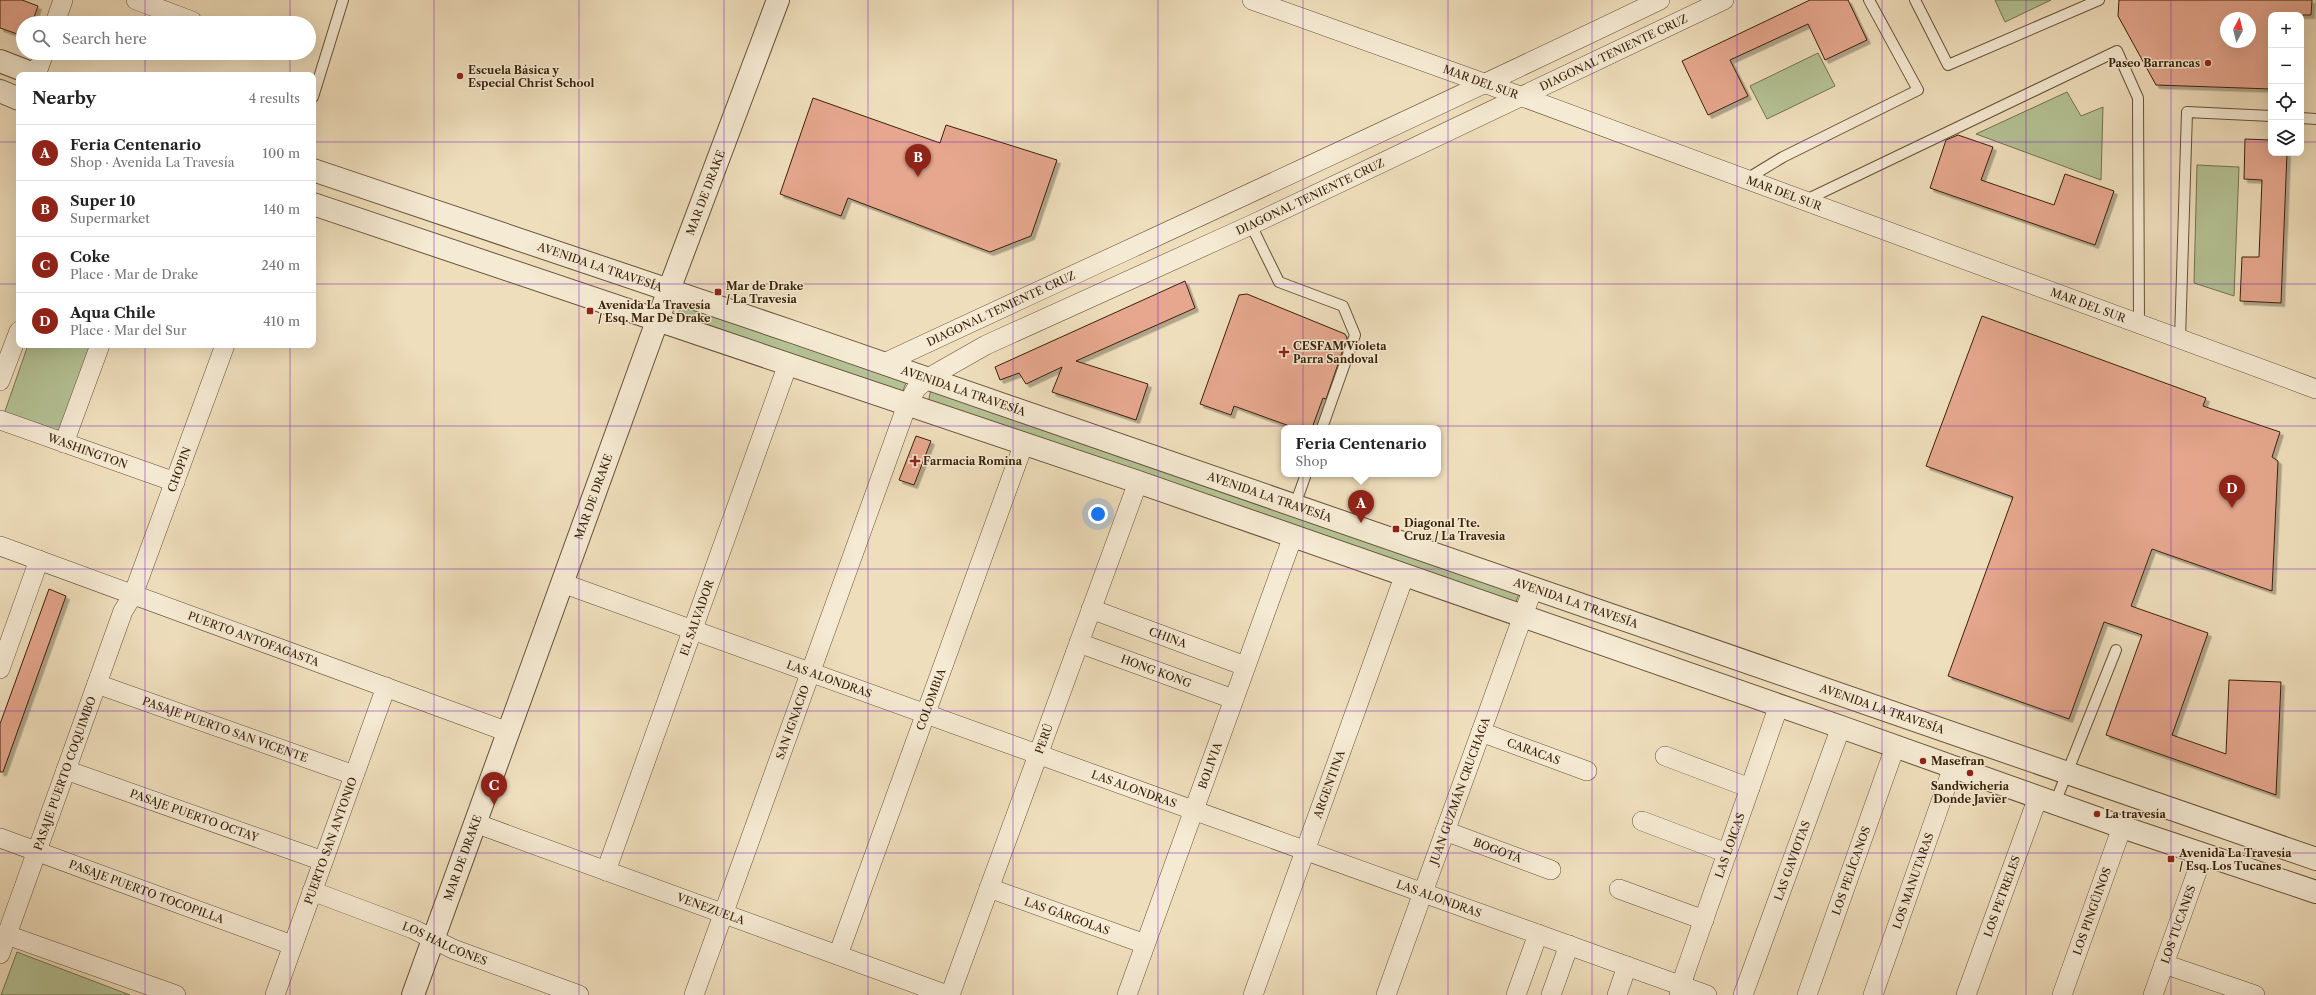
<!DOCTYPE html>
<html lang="en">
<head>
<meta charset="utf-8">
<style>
  :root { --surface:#fff; --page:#f6f6f6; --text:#222; --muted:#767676; --line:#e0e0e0; --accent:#8f2418 }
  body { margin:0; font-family:"Libre Caslon Text",serif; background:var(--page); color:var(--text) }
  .controls { position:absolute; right:12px; top:12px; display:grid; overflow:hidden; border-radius:8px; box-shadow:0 4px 16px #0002 }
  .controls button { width:36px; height:36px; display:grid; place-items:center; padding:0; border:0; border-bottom:1px solid var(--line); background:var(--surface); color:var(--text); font:20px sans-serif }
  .compass { position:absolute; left:2220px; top:12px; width:36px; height:36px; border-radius:50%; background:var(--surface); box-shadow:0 4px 16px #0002; rotate:7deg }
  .you { position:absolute; left:1098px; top:514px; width:14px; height:14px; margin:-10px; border:3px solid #fff; border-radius:50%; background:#1a73e8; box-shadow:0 0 0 6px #1a73e833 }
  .badge { display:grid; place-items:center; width:26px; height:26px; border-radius:50%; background:var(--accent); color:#fff; font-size:13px; font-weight:700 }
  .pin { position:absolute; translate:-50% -33px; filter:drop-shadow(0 1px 2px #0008) }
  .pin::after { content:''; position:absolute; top:21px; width:14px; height:12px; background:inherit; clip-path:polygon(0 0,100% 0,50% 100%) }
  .popup { position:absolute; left:1281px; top:425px; width:160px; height:52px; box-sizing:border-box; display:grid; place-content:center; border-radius:8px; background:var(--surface); filter:drop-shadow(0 1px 3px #0005); font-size:13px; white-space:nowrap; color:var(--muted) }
  .popup b { font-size:15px; color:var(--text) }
  .popup::after { content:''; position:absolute; left:50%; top:100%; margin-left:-8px; border:8px solid transparent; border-top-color:var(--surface) }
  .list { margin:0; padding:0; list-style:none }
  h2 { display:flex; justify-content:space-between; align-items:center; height:52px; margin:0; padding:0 16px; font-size:17px }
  h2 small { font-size:13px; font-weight:400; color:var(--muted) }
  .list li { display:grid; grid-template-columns:26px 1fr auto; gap:12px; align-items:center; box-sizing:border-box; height:56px; padding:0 16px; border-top:1px solid var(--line) }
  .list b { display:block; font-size:15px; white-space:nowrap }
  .list p { margin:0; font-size:13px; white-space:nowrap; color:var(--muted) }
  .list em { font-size:13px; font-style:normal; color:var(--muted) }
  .icon { flex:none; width:22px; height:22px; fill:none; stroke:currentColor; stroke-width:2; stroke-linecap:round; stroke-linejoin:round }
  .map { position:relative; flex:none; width:2316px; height:995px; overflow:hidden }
  .search { position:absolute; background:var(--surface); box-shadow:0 4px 16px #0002; left:16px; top:16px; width:300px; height:44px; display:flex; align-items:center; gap:10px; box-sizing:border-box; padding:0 14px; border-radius:22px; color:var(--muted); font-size:15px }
  .panel { position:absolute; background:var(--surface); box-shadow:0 4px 16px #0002; left:16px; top:72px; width:300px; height:276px; border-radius:8px }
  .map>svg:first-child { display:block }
  .green { fill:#b4c295; stroke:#76724f }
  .building { fill:#e6a78e; stroke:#392209; fill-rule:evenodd; filter:url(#shadow) }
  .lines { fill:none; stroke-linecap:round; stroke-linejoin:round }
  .service-casing { stroke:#665136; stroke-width:12 }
  .minor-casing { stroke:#665136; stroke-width:20 }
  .tertiary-casing { stroke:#665136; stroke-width:24 }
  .service { stroke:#f5ead3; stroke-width:10 }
  .minor { stroke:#f5ead3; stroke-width:19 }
  .tertiary { stroke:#f5ead3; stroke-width:22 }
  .grid { fill:none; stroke:#7b2cbf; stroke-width:1; stroke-opacity:0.55 }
  .poi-dot { fill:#8f2418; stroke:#f5ead3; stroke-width:1.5 }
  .labels { text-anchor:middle; stroke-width:3; stroke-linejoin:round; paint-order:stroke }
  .street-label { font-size:11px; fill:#392209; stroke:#f5ead3 }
  .poi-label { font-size:11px; font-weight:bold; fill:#392209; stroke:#f5ead3; text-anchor:start }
</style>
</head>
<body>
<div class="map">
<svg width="2316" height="995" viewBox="0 0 2316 995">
  <defs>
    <filter id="shadow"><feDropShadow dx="3.5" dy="3.5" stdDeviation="0" flood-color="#0004"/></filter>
  </defs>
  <rect width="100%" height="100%" fill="#efdebc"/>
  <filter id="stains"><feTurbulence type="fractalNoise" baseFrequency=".005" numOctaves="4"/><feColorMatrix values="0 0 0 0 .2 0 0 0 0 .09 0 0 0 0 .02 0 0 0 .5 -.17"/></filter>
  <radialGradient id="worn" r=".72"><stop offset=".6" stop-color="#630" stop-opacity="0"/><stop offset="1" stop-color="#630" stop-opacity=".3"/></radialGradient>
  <path class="green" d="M1995 0H2051L2005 22Z
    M1818 53 1835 86 1767 119 1750 86Z
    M2067 92 2081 116 2103 107 2101 180 1976 134Z
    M2197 165 2239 167 2234 296 2194 283Z
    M683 303 906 383 902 393 678 314Z
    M28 345H95L63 433 4 414Z
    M931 389 1519 594 1516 602 1509 601 928 403Z
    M17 952 130 995H1Z"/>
  <path class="building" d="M0 0H22L38 6 32 23H23V36L0 28Z
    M1810 0H1848L1867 40 1825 60 1808 24 1730 60 1748 96 1708 115 1682 61Z
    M2119 0H2312L2311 15H2271V89L2156 85 2118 16ZM2226 18H2250V42H2226Z
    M813 98 940 143 946 125 1057 160 1031 236 990 252 848 198 841 216 780 194Z
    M1958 135 1993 147 1981 180 2054 205 2065 174 2114 191 2095 245 1930 188 1946 140Z
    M2245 139 2271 140V153H2287L2281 303 2240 301 2242 257H2259L2262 180 2244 179Z
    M1185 281 1195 308 1076 361 1148 384 1136 420 1052 392 1062 367 1026 384 1019 373 1000 380 995 367Z
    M1247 294 1345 334 1347 338 1326 399 1323 398 1312 428H1295L1234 406 1231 415 1200 404 1239 295Z
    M1982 316 2206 398 2203 406 2280 432 2272 457 2278 461 2272 591 2152 549 2131 606 2208 633 2172 735 2226 754 2229 680 2281 682 2276 795 2106 735 2142 635 2104 622 2069 719 1948 676 2013 497 1926 466Z
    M916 436 931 441 914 485 899 480Z
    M49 589 66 596 3 772H0V724Z"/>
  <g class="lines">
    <defs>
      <path id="service" d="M1915 0 1948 65 2099 0
        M313 97 343 0
        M2301 118 2316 119
        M1745 180 1783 157 1918 90 1869 0
        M1806 200 2117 51 2138 98 2139 324
        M1251 225 1279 282 1343 306 1355 335 1322 428
        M2180 339 2187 112 2271 116
        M1295 505 1306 474
        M2055 803 2116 650"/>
      <g id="minor">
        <path d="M136 0 192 21"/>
        <path id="s1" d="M1252 0 1520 96 2316 389"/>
        <path d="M55 23 63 0"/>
        <path d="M36 75 44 53"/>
        <path id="s2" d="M884 363C1143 242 1403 124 1660 0"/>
        <path d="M0 381 19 331"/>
        <path id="s3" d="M0 420 175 482"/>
        <path d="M64 443 100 345"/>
        <path id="s4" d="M0 546 508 732"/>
        <path id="s5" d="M562 583 1707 995"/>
        <path id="s6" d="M1091 609 1245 666"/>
        <path id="s7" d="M1079 643 1233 699"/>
        <path d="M0 669 39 560"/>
        <path id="s8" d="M97 684 354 775"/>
        <path id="s9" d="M1481 732 1587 771"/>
        <path d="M1665 756 1750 788"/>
        <path id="s10" d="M66 770 323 861"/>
        <path d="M1642 821 1727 853"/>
        <path id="s11" d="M475 823 947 995"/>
        <path id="s12" d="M1445 831 1551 870"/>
        <path id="s13" d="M0 838 292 945"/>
        <path id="s14" d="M606 871 788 364"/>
        <path id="s15" d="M989 888 1145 944"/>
        <path d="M1619 889 1704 920"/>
        <path id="s16" d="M312 891 413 929 453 949 579 995"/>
        <path d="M7 935 176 995"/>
        <path id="s17" d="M0 954 123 611 133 595 225 345"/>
        <path id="s18" d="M838 955 1024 443"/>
        <path d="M2164 964 2255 995"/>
        <path id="s19" d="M275 995 386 687"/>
        <path id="s20" d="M694 995 907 405 916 389 928 378 986 345 1251 225 1724 0"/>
        <path id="s21" d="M950 995 1138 482"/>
        <path id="s22" d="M1127 995 1293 536"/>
        <path id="s23" d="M1253 995 1405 574"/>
        <path id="s24" d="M1386 995 1533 588"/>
        <path d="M1516 995 1538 934"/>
        <path d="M1551 995 1569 945"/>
        <path d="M1617 995 1627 966"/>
        <path id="s25" d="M1679 995 1685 973 1779 705"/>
        <path id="s26" d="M1743 995 1841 727"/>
        <path id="s27" d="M1807 995 1895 747"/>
        <path id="s28" d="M1873 995 1953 767"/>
        <path id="s29" d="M1966 995 2038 797"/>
        <path id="s30" d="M2062 995 2122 827"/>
        <path id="s31" d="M2153 995 2203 855"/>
      </g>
      <g id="tertiary">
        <path d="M0 61 36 75"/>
        <path d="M0 91 19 99"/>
        <path id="s32" d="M313 170 796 333 2316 859"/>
        <path d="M313 204 1138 482 1841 727 2122 827 2316 892"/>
        <path id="s33" d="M413 995 652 335 778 0"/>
      </g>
    </defs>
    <use href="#service" class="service-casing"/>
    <use href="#minor" class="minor-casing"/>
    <use href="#tertiary" class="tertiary-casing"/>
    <use href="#service" class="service"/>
    <use href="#minor" class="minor"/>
    <use href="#tertiary" class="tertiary"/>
  </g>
  <path class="grid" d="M145 0V23M290 0V23M434 0V995M579 0V995M724 0V995M868 0V995M1013 0V995M1158 0V995M1303 0V995M1448 0V995M1592 0V995M1737 0V995M1882 0V995M2026 0V995M2171 0V995M145 53V75M290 53V75M0 142H19M313 142H2271M2301 142H2316M0 284H19M313 284H2316M145 345V995M290 345V995M0 426H2316M0 569H2316M0 711H2316M0 853H2316"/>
  <g class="poi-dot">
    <circle cx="2208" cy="63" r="4"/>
    <circle cx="460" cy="76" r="4"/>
    <rect x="714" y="288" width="8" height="8" rx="2"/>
    <rect x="586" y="307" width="8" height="8" rx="2"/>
    <path d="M1282 346h4v4h4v4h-4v4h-4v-4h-4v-4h4z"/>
    <path d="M913 455h4v4h4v4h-4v4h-4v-4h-4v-4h4z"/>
    <rect x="1392" y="525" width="8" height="8" rx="2"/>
    <circle cx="1923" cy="761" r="4"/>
    <circle cx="1970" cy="773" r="4"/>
    <circle cx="2097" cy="814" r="4"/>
    <rect x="2167" y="855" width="8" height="8" rx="2"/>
  </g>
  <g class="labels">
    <g class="street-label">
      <text dy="4" stroke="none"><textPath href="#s20" startOffset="1421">DIAGONAL TENIENTE CRUZ</textPath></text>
      <text dy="4" stroke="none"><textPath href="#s1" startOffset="243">MAR DEL SUR</textPath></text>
      <text dy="4" stroke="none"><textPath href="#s33" startOffset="854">MAR DE DRAKE</textPath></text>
      <text dy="4" stroke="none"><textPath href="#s1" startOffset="566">MAR DEL SUR</textPath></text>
      <text dy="4" stroke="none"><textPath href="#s20" startOffset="1085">DIAGONAL TENIENTE CRUZ</textPath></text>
      <text dy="4" stroke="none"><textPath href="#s32" startOffset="303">AVENIDA LA TRAVESÍA</textPath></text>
      <text dy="4" stroke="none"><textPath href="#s1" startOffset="890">MAR DEL SUR</textPath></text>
      <text dy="4" stroke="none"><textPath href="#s2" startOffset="129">DIAGONAL TENIENTE CRUZ</textPath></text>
      <text dy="4" stroke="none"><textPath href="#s32" startOffset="687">AVENIDA LA TRAVESÍA</textPath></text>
      <text dy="4" stroke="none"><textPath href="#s3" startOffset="93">WASHINGTON</textPath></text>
      <text dy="4" stroke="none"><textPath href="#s17" startOffset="517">CHOPIN</textPath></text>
      <text dy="4" stroke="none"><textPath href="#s33" startOffset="530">MAR DE DRAKE</textPath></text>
      <text dy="4" stroke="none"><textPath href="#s32" startOffset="1011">AVENIDA LA TRAVESÍA</textPath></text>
      <text dy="4" stroke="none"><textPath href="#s32" startOffset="1335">AVENIDA LA TRAVESÍA</textPath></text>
      <text dy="4" stroke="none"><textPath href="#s14" startOffset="269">EL SALVADOR</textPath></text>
      <text dy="4" stroke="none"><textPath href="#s6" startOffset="82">CHINA</textPath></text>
      <text dy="4" stroke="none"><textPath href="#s4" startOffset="270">PUERTO ANTOFAGASTA</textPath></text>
      <text dy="4" stroke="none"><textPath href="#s7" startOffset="82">HONG KONG</textPath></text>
      <text dy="4" stroke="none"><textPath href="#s5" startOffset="284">LAS ALONDRAS</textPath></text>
      <text dy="4" stroke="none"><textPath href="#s18" startOffset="272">COLOMBIA</textPath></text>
      <text dy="4" stroke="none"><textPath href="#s32" startOffset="1659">AVENIDA LA TRAVESÍA</textPath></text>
      <text dy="4" stroke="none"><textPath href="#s20" startOffset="290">SAN IGNACIO</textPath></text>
      <text dy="4" stroke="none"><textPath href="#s8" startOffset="136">PASAJE PUERTO SAN VICENTE</textPath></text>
      <text dy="4" stroke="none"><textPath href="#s21" startOffset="273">PERÚ</textPath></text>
      <text dy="4" stroke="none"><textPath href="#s9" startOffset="56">CARACAS</textPath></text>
      <text dy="4" stroke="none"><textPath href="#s22" startOffset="244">BOLIVIA</textPath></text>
      <text dy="4" stroke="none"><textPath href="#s17" startOffset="192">PASAJE PUERTO COQUIMBO</textPath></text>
      <text dy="4" stroke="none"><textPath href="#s23" startOffset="224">ARGENTINA</textPath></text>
      <text dy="4" stroke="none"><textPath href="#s5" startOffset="608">LAS ALONDRAS</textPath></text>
      <text dy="4" stroke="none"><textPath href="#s24" startOffset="217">JUAN GUZMÁN CRUCHAGA</textPath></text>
      <text dy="4" stroke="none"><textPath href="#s10" startOffset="136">PASAJE PUERTO OCTAY</textPath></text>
      <text dy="4" stroke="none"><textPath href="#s19" startOffset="164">PUERTO SAN ANTONIO</textPath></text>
      <text dy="4" stroke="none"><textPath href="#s25" startOffset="158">LAS LOICAS</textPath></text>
      <text dy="4" stroke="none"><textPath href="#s12" startOffset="56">BOGOTÁ</textPath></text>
      <text dy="4" stroke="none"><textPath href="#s33" startOffset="146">MAR DE DRAKE</textPath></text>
      <text dy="4" stroke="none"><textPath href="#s26" startOffset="143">LAS GAVIOTAS</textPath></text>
      <text dy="4" stroke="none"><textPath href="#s27" startOffset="132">LOS PELÍCANOS</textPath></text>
      <text dy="4" stroke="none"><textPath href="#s28" startOffset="121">LOS MANUTARAS</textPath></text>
      <text dy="4" stroke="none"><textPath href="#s13" startOffset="156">PASAJE PUERTO TOCOPILLA</textPath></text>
      <text dy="4" stroke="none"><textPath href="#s29" startOffset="105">LOS PETRELES</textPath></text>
      <text dy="4" stroke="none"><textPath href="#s5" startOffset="932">LAS ALONDRAS</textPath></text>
      <text dy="4" stroke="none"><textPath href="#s11" startOffset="251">VENEZUELA</textPath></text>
      <text dy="4" stroke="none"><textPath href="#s30" startOffset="89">LOS PINGÜINOS</textPath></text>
      <text dy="4" stroke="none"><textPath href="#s15" startOffset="83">LAS GÁRGOLAS</textPath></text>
      <text dy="4" stroke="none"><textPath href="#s31" startOffset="75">LOS TUCANES</textPath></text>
      <text dy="4" stroke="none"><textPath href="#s16" startOffset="143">LOS HALCONES</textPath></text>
    </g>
    <g class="poi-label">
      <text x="2200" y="67" text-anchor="end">Paseo Barrancas</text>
      <text x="468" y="74">Escuela Básica y<tspan x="468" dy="13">Especial Christ School</tspan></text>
      <text x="726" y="290">Mar de Drake<tspan x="726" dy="13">/ La Travesia</tspan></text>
      <text x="598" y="309">Avenida La Travesía<tspan x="598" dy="13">/ Esq. Mar De Drake</tspan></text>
      <text x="1293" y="350">CESFAM Violeta<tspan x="1293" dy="13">Parra Sandoval</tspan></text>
      <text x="923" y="465">Farmacia Romina</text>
      <text x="1404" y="527">Diagonal Tte.<tspan x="1404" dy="13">Cruz / La Travesia</tspan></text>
      <text x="1931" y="765">Masefran</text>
      <text x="1970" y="790" text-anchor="middle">Sandwicheria<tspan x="1970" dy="13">Donde Javier</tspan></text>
      <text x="2105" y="818">La travesía</text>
      <text x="2179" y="857">Avenida La Travesía<tspan x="2179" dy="13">/ Esq. Los Tucanes</tspan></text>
    </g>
  </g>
  <rect width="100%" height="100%" filter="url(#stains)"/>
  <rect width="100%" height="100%" fill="url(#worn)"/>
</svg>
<div class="controls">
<button>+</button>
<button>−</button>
<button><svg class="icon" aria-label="locate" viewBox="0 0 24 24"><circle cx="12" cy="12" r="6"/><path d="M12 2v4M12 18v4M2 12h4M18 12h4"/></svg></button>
<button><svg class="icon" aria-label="layers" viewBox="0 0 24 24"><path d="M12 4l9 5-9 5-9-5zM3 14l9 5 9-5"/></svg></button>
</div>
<svg class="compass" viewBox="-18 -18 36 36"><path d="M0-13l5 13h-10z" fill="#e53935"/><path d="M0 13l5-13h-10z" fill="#767676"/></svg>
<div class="you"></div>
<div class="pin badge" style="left:1361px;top:523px">A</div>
<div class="popup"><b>Feria Centenario</b>Shop</div>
<div class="pin badge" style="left:918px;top:177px">B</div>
<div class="pin badge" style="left:494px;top:805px">C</div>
<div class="pin badge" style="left:2232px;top:508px">D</div>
<div class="search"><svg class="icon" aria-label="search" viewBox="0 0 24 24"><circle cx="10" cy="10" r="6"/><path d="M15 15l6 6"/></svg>Search here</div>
<section class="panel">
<h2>Nearby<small>4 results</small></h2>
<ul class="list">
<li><span class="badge">A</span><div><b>Feria Centenario</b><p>Shop · Avenida La Travesía</p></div><em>100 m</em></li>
<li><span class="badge">B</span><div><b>Super 10</b><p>Supermarket</p></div><em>140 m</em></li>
<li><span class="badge">C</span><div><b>Coke</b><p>Place · Mar de Drake</p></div><em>240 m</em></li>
<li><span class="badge">D</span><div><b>Aqua Chile</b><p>Place · Mar del Sur</p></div><em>410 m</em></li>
</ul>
</section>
</div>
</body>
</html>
